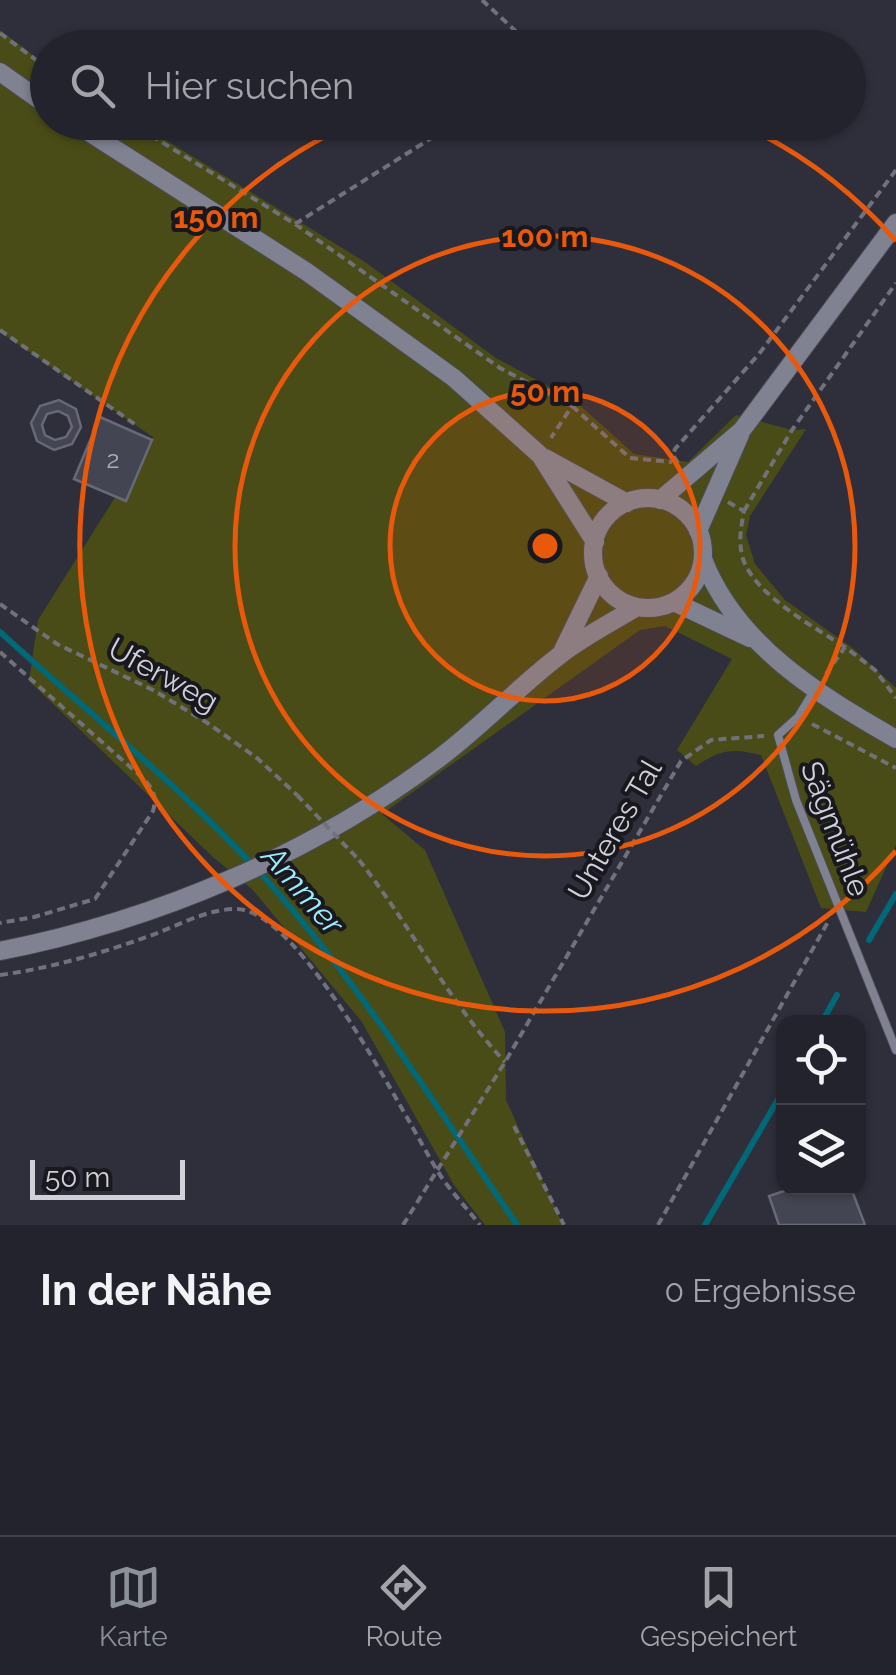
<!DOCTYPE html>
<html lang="de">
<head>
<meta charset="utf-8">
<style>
  :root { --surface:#23232d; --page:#2f2f39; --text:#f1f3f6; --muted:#a3a4aa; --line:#404049; --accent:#8c9099 }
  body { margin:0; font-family:Raleway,sans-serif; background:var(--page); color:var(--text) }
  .controls { position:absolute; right:30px; bottom:30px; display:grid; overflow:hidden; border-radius:20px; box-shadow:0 2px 8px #0004 }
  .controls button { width:90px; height:90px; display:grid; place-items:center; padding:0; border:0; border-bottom:2px solid var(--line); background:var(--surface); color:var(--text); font:50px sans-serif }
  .scale { position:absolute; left:30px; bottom:25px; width:155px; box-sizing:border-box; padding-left:10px; border:5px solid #d0d0d9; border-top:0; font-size:28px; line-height:35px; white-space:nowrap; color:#d0d0d9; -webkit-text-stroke:8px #18181e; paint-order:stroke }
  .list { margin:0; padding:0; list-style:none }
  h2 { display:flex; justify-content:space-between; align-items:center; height:130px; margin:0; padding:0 40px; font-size:42px }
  h2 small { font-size:32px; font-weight:400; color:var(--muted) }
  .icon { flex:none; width:55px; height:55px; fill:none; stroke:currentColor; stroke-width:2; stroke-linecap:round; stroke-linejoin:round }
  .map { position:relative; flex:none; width:896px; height:1225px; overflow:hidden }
  .search { position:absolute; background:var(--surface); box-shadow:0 2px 8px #0004; left:30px; right:30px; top:30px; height:110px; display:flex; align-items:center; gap:25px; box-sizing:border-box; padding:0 35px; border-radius:55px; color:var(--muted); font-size:38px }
  .sheet { height:310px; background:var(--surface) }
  nav { display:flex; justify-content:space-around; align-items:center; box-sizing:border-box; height:140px; border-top:2px solid var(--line); background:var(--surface); font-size:28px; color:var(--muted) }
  nav a { display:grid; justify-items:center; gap:5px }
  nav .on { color:var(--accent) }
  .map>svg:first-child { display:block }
  .green { fill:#4a4c17 }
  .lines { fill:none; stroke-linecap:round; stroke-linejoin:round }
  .stream { stroke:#006876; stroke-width:6 }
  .building { fill:#444553; stroke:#686977; stroke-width:2.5; fill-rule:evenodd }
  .service-casing { stroke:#4b4b56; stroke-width:10 }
  .tertiary-casing { stroke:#4b4b56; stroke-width:20 }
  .path { stroke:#71717c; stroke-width:4; stroke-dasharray:8 5; stroke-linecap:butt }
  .service { stroke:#818291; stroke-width:8 }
  .tertiary { stroke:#818291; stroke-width:18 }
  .path-bridge { stroke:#71717c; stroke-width:4; stroke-dasharray:8 5; stroke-linecap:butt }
  .ring { fill:none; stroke:#e8590c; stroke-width:5 }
  .labels { text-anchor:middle; stroke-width:8; stroke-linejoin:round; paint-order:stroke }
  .number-label { font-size:25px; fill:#adadb8 }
  .street-label { font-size:30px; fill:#d0d0d9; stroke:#18181e }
  .water-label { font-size:32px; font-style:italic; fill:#9cebfb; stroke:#18181e }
  .centre { fill:#e8590c; stroke:#18181e; stroke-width:5 }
  .ring-label { font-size:30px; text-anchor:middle; font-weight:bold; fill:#e8590c; stroke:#18181e; stroke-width:8; stroke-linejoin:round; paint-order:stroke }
</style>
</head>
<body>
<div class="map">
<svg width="896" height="1225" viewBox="0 0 896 1225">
  <rect width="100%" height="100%" fill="#2f2f3c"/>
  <path class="green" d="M0 30 47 66 48 122 138 123 365 262 496 358 574 400 634 454 688 462 736 415 792 430 806 429 750 516 746 535 755 564 785 600 854 649 896 688V845L866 912 821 908 761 755C731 748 722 749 696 766L677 750 732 659 665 626 640 630 382 814 425 850 505 1032 506 1100 563 1225H485L454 1185 362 1022 253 890 213 857 29 681 38 620 153 437 0 332Z"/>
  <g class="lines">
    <path class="stream" d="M0 632C88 712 182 788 262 875 359 982 436 1106 517 1225
      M869 940 896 894
      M822 1022 837 995
      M705 1225 784 1089"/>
  </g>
  <path class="building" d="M59 400 76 409 81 427 72 444 54 450 37 441 31 423 40 406ZM58 411 68 416 72 427 66 437 55 440 45 435 42 425 47 414Z
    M100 417 152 440 126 501 74 479Z
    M793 1188H851L865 1225H779L769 1196Z"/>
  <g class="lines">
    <defs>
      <path id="service" d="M815 689 798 717 778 735 796 800 896 1050"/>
      <path id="tertiary" d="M0 72 48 106
        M73 122 307 272 454 378 540 455 595 542
        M545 458 627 503
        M593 553a55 55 0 1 1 110 0a55 55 0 1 1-110 0Z
        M660 500 742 430 896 223
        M698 531 740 435
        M703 559C736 645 819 695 896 739
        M674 602 750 638
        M563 650 599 576
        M0 951C157 920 310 855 438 759 481 727 517 688 560 655 583 637 612 622 637 607"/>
    </defs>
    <use href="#service" class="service-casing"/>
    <use href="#tertiary" class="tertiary-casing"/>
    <path class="path" d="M482 0 534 48
      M0 33 48 69
      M129 122 295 224 500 368 572 406 551 438
      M295 224 457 122
      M0 330 136 425
      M572 406 630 458 672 462
      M678 463 673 455 675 449 759 354 896 170
      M728 502 744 511C741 527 738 542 743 559 755 595 814 627 845 647
      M744 511 792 430 896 283
      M0 604 57 644 153 690 206 722 257 758 297 795
      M0 652 145 780C154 791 157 797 153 811L95 899 34 917 0 923
      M826 674 845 647 875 670 896 698
      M812 724 896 768
      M359 860C411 926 448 1001 505 1062
      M0 975C53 968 105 952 155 934 181 924 208 909 236 909 301 909 405 1118 437 1170 449 1190 466 1207 480 1225
      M514 1126 564 1225
      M403 1225 505 1062 681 761 711 740 764 736
      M658 1225 829 920"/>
    <use href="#service" class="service"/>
    <use href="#tertiary" class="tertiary"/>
    <path class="path-bridge" d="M297 795 359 860"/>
  </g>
  <circle cx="545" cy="546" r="155" fill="#e8590c" fill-opacity=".12"/>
  <g class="ring">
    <circle cx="545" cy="546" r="155"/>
    <circle cx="545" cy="546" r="310"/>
    <path d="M896 851A465 465 0 1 1 352 123M738 123A465 465 0 0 1 896 241"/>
  </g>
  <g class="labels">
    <g class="number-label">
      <text x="113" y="468">2</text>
    </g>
    <g class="street-label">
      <text transform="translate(163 675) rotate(29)" y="10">Uferweg</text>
      <text transform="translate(835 829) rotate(69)" y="10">Sägmühle</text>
      <text transform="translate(615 830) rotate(-60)" y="10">Unteres Tal</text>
    </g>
    <g class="water-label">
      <text transform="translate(303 890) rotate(49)" y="11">Ammer</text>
    </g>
  </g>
  <circle cx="545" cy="546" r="15" class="centre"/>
  <g class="ring-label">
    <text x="216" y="228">150 m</text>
    <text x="545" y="247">100 m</text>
    <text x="545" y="402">50 m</text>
  </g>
</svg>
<div class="controls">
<button><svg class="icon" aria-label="locate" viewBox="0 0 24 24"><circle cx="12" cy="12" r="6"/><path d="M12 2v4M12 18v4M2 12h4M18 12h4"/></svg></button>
<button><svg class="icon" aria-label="layers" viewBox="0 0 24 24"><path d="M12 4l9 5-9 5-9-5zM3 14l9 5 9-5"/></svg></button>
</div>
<div class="scale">50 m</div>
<div class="search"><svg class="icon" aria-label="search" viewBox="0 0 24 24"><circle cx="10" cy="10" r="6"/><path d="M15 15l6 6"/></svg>Hier suchen</div>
</div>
<section class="sheet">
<h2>In der Nähe<small>0 Ergebnisse</small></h2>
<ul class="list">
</ul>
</section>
<nav>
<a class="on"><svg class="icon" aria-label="map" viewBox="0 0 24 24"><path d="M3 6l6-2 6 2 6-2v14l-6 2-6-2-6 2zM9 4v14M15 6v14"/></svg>Karte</a>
<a><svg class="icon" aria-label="directions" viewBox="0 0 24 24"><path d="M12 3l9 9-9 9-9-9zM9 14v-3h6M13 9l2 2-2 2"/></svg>Route</a>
<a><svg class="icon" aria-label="saved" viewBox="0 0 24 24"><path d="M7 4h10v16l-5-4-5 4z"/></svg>Gespeichert</a>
</nav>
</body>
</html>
